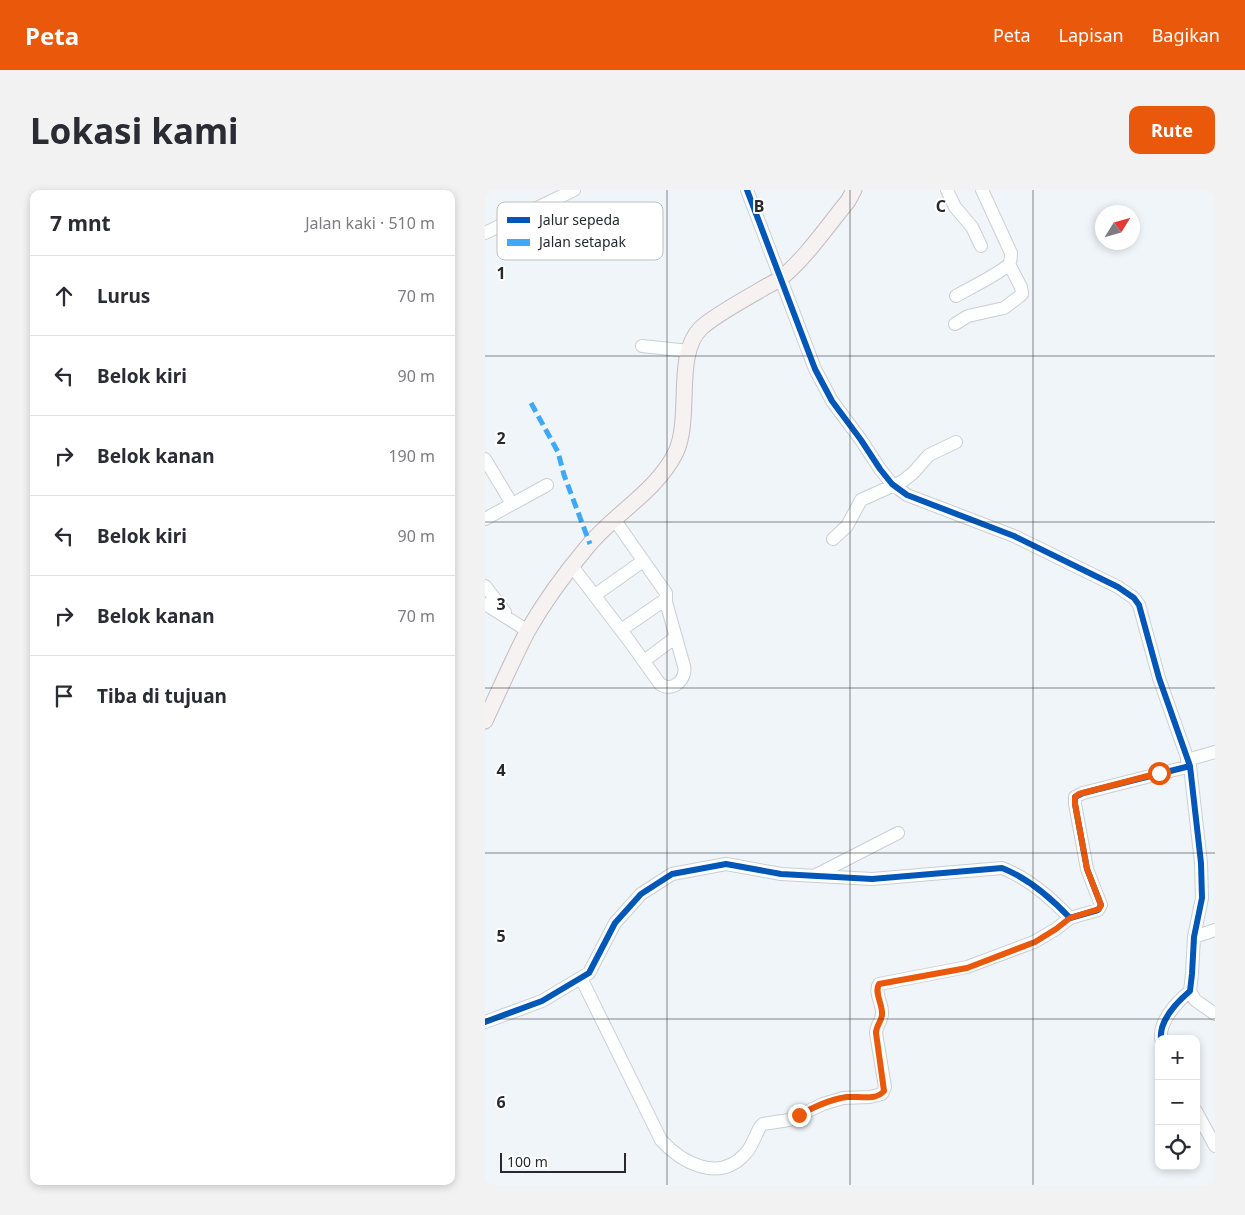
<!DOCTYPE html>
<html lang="id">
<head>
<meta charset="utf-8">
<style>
  :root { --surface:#fff; --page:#f2f2f3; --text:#2b2b33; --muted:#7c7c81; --line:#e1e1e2; --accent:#ea580c }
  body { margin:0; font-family:"Noto Sans",sans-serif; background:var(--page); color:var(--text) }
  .controls { position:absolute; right:15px; bottom:15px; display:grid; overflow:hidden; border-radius:10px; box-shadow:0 2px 8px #0003 }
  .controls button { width:45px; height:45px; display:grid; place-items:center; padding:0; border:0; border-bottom:1px solid var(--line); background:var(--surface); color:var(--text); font:25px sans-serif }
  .compass { position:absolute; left:610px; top:15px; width:45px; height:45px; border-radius:50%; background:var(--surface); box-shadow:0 2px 8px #0003; rotate:53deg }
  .scale { position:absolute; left:15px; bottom:12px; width:126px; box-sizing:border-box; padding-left:5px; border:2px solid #272a2d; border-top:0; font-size:14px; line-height:18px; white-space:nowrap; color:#272a2d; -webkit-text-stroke:4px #fff; paint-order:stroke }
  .stop { position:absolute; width:15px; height:15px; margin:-11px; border:4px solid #ea580c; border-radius:50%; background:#fff }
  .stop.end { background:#ea580c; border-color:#fff; box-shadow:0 1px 5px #0008 }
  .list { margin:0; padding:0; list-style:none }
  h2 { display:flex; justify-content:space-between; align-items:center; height:65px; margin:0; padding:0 20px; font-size:21px }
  h2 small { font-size:16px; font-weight:400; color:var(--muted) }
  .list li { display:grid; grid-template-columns:32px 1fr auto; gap:15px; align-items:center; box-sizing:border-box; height:80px; padding:0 20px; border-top:1px solid var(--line) }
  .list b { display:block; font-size:19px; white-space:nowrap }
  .list em { font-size:16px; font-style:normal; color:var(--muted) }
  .icon { flex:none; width:28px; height:28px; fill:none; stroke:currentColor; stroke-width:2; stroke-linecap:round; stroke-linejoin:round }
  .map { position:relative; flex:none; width:730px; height:995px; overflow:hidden; border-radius:10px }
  header { display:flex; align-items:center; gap:30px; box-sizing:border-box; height:70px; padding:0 25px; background:var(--accent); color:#fff }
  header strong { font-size:24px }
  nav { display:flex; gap:28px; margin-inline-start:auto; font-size:18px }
  .intro { display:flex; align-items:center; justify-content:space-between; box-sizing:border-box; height:120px; padding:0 30px }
  h1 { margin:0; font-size:35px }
  .button { padding:12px 22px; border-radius:10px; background:var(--accent); color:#fff; font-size:18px; font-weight:700 }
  main { display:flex; gap:30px; padding:0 30px }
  aside { flex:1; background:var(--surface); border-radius:10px; box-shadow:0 2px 8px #0003 }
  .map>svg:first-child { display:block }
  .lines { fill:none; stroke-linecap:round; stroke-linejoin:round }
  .minor-casing { stroke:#cbcfd2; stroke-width:14 }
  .major-casing { stroke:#c4bcbf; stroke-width:17 }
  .minor { stroke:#fdfefe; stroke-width:12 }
  .major { stroke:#f6f2f2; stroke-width:15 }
  .quiet { stroke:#3fa9f5; stroke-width:5; stroke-dasharray:10 5; stroke-linecap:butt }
  .cycleway-casing { stroke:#fff; stroke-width:9 }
  .cycleway { stroke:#0057b8; stroke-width:6 }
  .route { stroke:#ea580c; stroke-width:6 }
  .grid { fill:none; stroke:#272a2d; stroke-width:1; stroke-opacity:0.55 }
  .key { fill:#fff; stroke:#bebfc0; stroke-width:1 }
  .key-label { font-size:14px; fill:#272a2d }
  .grid-label { font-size:16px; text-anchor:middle; font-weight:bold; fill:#272a2d; stroke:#fff; stroke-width:4; stroke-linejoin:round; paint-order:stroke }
</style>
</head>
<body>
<header>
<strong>Peta</strong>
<nav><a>Peta</a><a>Lapisan</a><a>Bagikan</a></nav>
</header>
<div class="intro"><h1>Lokasi kami</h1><a class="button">Rute</a></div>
<main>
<aside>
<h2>7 mnt<small>Jalan kaki · 510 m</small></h2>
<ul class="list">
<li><svg class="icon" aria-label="ahead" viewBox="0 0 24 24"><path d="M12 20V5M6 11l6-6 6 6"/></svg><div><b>Lurus</b></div><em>70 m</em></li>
<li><svg class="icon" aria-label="left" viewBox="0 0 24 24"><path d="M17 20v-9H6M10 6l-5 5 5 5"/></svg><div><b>Belok kiri</b></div><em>90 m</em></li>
<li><svg class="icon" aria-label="right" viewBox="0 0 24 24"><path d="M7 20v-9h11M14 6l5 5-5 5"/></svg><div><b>Belok kanan</b></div><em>190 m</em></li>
<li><svg class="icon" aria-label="left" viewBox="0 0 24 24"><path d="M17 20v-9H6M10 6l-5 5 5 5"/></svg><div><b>Belok kiri</b></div><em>90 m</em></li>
<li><svg class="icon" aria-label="right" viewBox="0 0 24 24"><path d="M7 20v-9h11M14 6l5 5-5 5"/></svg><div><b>Belok kanan</b></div><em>70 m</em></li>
<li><svg class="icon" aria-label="arrive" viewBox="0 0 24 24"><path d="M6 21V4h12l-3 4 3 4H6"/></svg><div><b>Tiba di tujuan</b></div></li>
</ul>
</aside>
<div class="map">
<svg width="730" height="995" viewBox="0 0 730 995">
  <rect width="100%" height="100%" fill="#f0f5f9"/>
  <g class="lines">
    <defs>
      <path id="minor" d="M262 0 330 179 347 211 376 250 395 279 407 294 422 305 529 346 633 397 649 408 654 415 674 488 705 576 716 673 717 708 709 747 707 784 705 801C692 812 674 831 676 849
        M462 0 470 17 487 37 496 56
        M0 43 89 0
        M471 106C481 100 518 82 524 74 526 71 526 66 526 63L497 0
        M470 134 483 126 519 118 535 106 537 104 536 97 524 74
        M157 156 204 161
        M0 269 27 314
        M0 329 62 295
        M348 349 362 336 376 310 418 291 428 283 444 265 471 252
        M87 376 145 452 175 494C188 503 202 489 199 476L181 412V403L129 329
        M0 396 20 422
        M110 405 158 371
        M0 414 43 441
        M136 440 181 409
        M159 471 191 447
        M702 570 730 562
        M331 685 413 643
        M709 747 730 740
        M96 788 176 950C197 973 234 993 260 964 267 957 270 946 275 937L278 934 304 930 338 914 358 908 385 907 397 904 400 897 391 843C391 835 398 830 397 822 397 813 389 802 394 794L482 777 549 752 571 739 585 728
        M705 801 710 810 730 824
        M0 832 57 811 104 783 130 733 156 704 187 684 241 674 296 684 387 689 517 678C543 688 566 708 585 728L613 720 616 715 602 679 590 614V607L598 603 705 576
        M711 921 730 956"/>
      <path id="major" d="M0 531C14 501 27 471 42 442 59 412 81 382 103 356 130 323 172 301 191 262 207 227 189 164 216 138 230 125 260 109 277 99 283 95 291 92 296 88 320 69 344 34 363 11L369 0"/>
    </defs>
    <use href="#minor" class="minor-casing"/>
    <use href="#major" class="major-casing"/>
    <use href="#minor" class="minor"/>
    <use href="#major" class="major"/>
    <path class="quiet" d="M46 213 73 262 79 285 105 354"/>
    <defs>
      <path id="cycleway" d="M262 0 330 179 347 211 376 250 395 279 407 294 422 305 529 346 633 397 649 408 654 415 674 488 705 576 716 673 717 708 709 747 707 784 705 801C692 812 674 831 676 849
        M0 832 57 811 104 783 130 733 156 704 187 684 241 674 296 684 387 689 517 678C543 688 566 708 585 728L613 720 616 715 602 679 590 614V607L598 603 705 576"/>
    </defs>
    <use href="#cycleway" class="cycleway-casing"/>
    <use href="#cycleway" class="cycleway"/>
  </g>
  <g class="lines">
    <path class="route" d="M314 925C329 917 345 909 362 907 374 906 391 911 399 901L391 843C391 835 398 830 397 823 397 813 389 802 394 794L482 778 550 752 571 739 585 728 614 719 616 715 602 679 590 614V607L594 604 674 583"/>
  </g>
  <path class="grid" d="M182 0V995M365 0V995M548 0V995M0 166H730M0 332H730M0 498H730M0 663H730M0 829H730"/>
  <rect x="12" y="12" width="166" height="58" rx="8" class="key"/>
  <rect x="22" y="27" width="23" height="6" fill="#0057b8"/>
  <rect x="22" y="49" width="23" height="7" fill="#3fa9f5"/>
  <g class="key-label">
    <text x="54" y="35">Jalur sepeda</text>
    <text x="54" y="57">Jalan setapak</text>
  </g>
  <g class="grid-label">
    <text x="274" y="22">B</text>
    <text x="456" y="22">C</text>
    <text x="16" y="89">1</text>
    <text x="16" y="254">2</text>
    <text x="16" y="420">3</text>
    <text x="16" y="586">4</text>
    <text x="16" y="752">5</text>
    <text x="16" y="918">6</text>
  </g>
</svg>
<div class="controls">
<button>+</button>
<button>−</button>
<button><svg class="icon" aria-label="locate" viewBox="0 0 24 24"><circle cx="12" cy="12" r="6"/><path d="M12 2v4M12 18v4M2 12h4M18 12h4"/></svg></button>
</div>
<svg class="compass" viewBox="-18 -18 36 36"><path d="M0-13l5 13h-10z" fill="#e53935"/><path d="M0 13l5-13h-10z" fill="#7c7c81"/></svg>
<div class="scale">100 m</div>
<div class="stop" style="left:674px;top:583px"></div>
<div class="stop end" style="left:314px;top:925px"></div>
</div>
</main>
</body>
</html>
